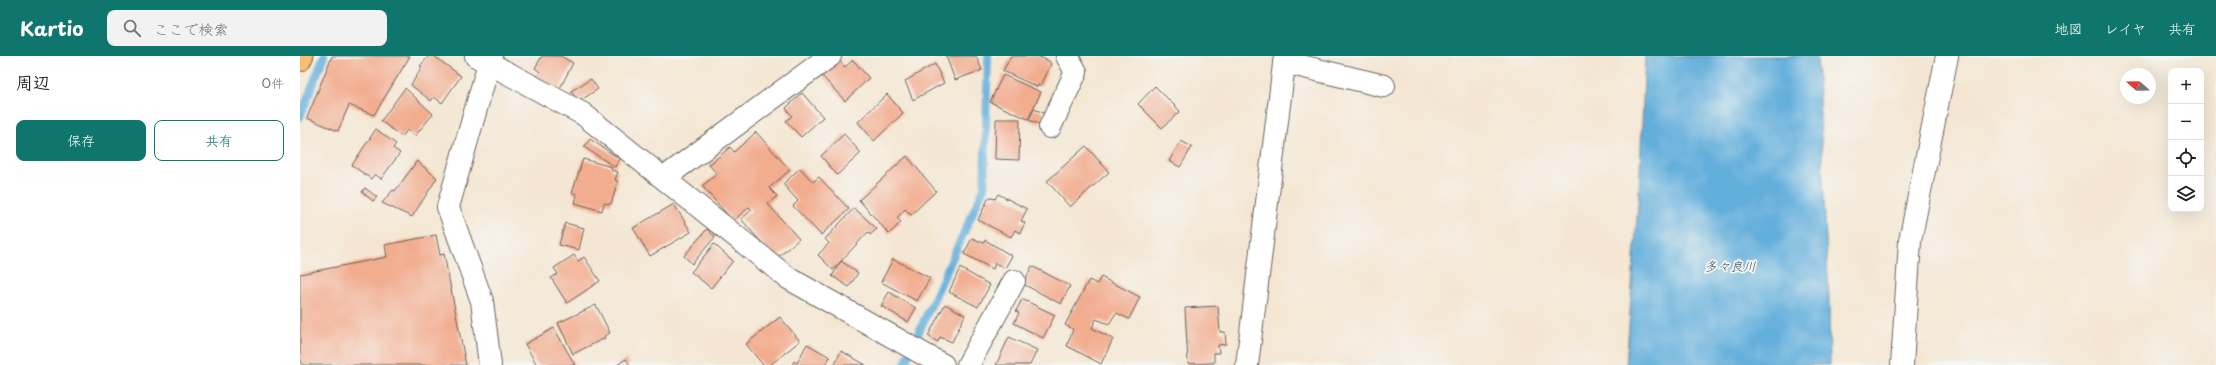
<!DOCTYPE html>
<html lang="ja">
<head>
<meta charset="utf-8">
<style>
  :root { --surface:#fff; --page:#f2f2f2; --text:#202124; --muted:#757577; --line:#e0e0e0; --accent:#0f766e }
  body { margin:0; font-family:"Playpen Sans","Klee One",sans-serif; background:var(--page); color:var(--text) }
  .controls { position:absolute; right:12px; top:12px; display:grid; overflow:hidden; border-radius:8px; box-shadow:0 4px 16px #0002 }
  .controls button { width:36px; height:36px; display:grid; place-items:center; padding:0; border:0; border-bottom:1px solid var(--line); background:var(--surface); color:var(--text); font:20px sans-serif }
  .compass { position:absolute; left:1820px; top:12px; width:36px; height:36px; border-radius:50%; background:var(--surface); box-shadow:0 4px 16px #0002; rotate:290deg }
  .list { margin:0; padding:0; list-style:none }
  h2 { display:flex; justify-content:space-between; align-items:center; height:52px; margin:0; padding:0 16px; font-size:17px }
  h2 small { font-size:13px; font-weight:400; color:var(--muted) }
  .actions { display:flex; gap:8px; padding:12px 16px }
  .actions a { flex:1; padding:9px 0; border:1px solid var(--accent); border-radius:8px; text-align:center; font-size:14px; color:var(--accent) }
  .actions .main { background:var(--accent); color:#fff }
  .icon { flex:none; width:22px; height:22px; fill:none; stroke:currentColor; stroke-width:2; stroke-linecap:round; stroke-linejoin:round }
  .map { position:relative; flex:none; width:1916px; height:309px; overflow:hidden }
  header { display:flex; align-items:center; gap:24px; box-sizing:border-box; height:56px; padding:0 20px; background:var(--accent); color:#fff }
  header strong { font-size:19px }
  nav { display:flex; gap:22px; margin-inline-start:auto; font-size:14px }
  .search { width:280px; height:36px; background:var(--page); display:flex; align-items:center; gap:10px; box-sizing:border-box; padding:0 14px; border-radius:8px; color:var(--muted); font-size:15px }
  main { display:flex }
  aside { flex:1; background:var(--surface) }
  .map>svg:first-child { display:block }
  .water { fill:#63afdc; stroke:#40667c }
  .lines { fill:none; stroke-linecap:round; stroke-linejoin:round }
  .stream { stroke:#63afdc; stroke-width:8 }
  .building { fill:#f2ac8e }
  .minor-casing { stroke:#68635c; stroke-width:24 }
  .primary-casing { stroke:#68635c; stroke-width:24 }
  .minor { stroke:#fff; stroke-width:22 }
  .primary { stroke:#febc70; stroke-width:22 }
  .labels { text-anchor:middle; stroke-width:3.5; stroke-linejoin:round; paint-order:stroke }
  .water-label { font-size:13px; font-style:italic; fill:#385769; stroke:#f6f6f2 }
</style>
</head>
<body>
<header>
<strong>Kartio</strong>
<div class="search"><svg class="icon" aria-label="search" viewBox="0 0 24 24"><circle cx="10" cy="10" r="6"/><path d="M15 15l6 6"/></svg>ここで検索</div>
<nav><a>地図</a><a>レイヤ</a><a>共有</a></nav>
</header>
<main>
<aside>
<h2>周辺<small>0件</small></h2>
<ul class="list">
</ul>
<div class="actions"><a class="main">保存</a><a>共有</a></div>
</aside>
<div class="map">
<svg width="1916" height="309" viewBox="0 0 1916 309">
  <rect width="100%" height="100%" fill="#f6f6f2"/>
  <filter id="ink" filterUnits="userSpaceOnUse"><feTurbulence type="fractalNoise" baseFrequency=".025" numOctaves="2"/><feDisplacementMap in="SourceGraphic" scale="8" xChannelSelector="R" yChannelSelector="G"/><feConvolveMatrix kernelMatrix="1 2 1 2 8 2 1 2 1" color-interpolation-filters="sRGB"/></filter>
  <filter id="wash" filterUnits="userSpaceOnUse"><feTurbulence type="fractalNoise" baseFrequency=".012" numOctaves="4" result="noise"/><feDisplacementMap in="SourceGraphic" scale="16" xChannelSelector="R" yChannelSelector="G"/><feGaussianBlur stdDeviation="0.9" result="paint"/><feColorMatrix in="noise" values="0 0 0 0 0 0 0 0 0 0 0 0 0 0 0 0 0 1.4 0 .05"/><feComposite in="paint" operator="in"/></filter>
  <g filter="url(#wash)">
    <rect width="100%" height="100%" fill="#f4e6d2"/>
    <path class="water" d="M1345 0H1517L1529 243 1530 309H1326L1339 135Z"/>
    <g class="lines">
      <path class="stream" d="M0 61 24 0
        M604 309 684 132 688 0"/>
    </g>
    <g id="blocks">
      <path class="building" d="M32 0H110L74 59 49 49 38 75 7 62Z
        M129 0H134L161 20 142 47 134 41 131 45 111 29 122 11 120 10Z
        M242 0H261L273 7 259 34 236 22 240 16 235 12Z
        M646 0H676L682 14 655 24Z
        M711 0H737L749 5 751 8 741 30 738 29 737 31 703 15Z
        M539 4 545 11 553 4 569 22 545 45 522 20Z
        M635 8 644 27 613 44 605 25Z
        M703 19 741 36 728 63 690 46Z
        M291 23 298 33 278 46 271 35Z
        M855 30 880 55 862 72 838 48Z
        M105 32 133 58 115 80 107 74 102 81 81 65Z
        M502 37 523 61 501 81 486 65 492 60 486 52Z
        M587 38 603 57 574 85 558 66Z
        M734 53 744 57 739 68 729 64Z
        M696 63H720L719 104 695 103Z
        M76 73 96 88 93 92 100 97 81 123 75 118 71 123 52 109Z
        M456 76 490 114 469 132 477 140 468 148 499 183 476 203 441 163 452 154 449 151 433 165 402 130 417 118 409 109 430 91 434 96Z
        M544 78 561 97 537 119 521 100Z
        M290 83 320 103 315 111 284 91Z
        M881 85 892 91 880 111 869 105Z
        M786 90 809 116 770 151 747 125Z
        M607 100 636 135 611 159 605 153 597 162 601 166 589 178 559 144Z
        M283 103 312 111 311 114 318 116 315 124 318 125 311 148 304 147 302 155 275 147 277 138 272 137Z
        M117 105 137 122 112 161 82 147 93 134 95 135Z
        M500 112 513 126 519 121 549 153 521 179 493 150 498 145 483 128Z
        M65 132 77 141 73 145 62 136Z
        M698 138 727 153 721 165 725 167 720 177 715 174 711 181 678 164 689 141 695 143Z
        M374 148 391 176 350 200 333 172Z
        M554 152 577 173 570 179 568 176 541 205 558 217 549 231 532 220 541 205 533 214 518 199 529 187 525 183Z
        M265 167 284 172 279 194 259 189Z
        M407 173 415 181 392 208 384 200Z
        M136 179 140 199 144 198 166 309H2L0 299V218L87 201 85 189Z
        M672 182 684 187 685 184 712 200 705 212 695 207 693 213 664 198Z
        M414 188 433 205 411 232 391 216Z
        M274 199 278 205 284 201 300 225 267 247 251 222 258 218 254 212Z
        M593 203 630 222 617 245 581 226Z
        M732 210 770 230 761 248 723 228Z
        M660 212 690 229 678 251 649 236Z
        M801 221 840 241 829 263 816 257 809 268 796 263 792 272 813 283 801 308 767 290 773 273 765 269 789 224 797 228Z
        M589 236 616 252 608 266 581 250Z
        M722 243 755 259 743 282 714 267 719 257 716 255Z
        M645 248 665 259 652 286 640 281 638 286 628 280Z
        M296 249 310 277 304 280 305 282 273 298 258 267Z
        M918 250 920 276H925L926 288 918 289 919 297H914V307L888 308 885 252Z
        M480 261 500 285 470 309H463L446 288Z
        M254 272 275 309H237L225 288Z
        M709 281 737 294 730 309H696Z
        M507 288 530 301 525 309H492L494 305 497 307Z
        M541 295 566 309H534Z
        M326 303 330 309H317Z"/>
    </g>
  </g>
  <g filter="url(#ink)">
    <use href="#blocks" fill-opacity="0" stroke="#68635c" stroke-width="1"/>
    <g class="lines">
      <defs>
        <path id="minor" d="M176 0 283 58 488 222 643 309
          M984 6 1084 30
          M750 71 776 16 767 0
          M364 122 530 0
          M190 309 182 245 148 151 191 0
          M668 309 714 225
          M947 309 985 0
          M1602 309 1610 185 1647 0"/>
        <path id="primary" d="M0 4 2 0"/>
      </defs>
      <use href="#minor" class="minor-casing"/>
      <use href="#primary" class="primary-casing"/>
      <use href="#minor" class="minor"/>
      <use href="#primary" class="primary"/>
    </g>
  </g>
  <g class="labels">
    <g class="water-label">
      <text x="1430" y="215">多々良川</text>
    </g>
  </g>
</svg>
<div class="controls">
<button>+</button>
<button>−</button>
<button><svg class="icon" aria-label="locate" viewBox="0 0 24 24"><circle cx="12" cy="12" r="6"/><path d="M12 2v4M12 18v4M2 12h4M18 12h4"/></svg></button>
<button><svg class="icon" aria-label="layers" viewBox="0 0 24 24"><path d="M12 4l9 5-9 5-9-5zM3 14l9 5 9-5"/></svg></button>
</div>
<svg class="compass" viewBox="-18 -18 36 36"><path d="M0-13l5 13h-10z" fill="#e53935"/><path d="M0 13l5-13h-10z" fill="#757577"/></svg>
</div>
</main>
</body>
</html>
